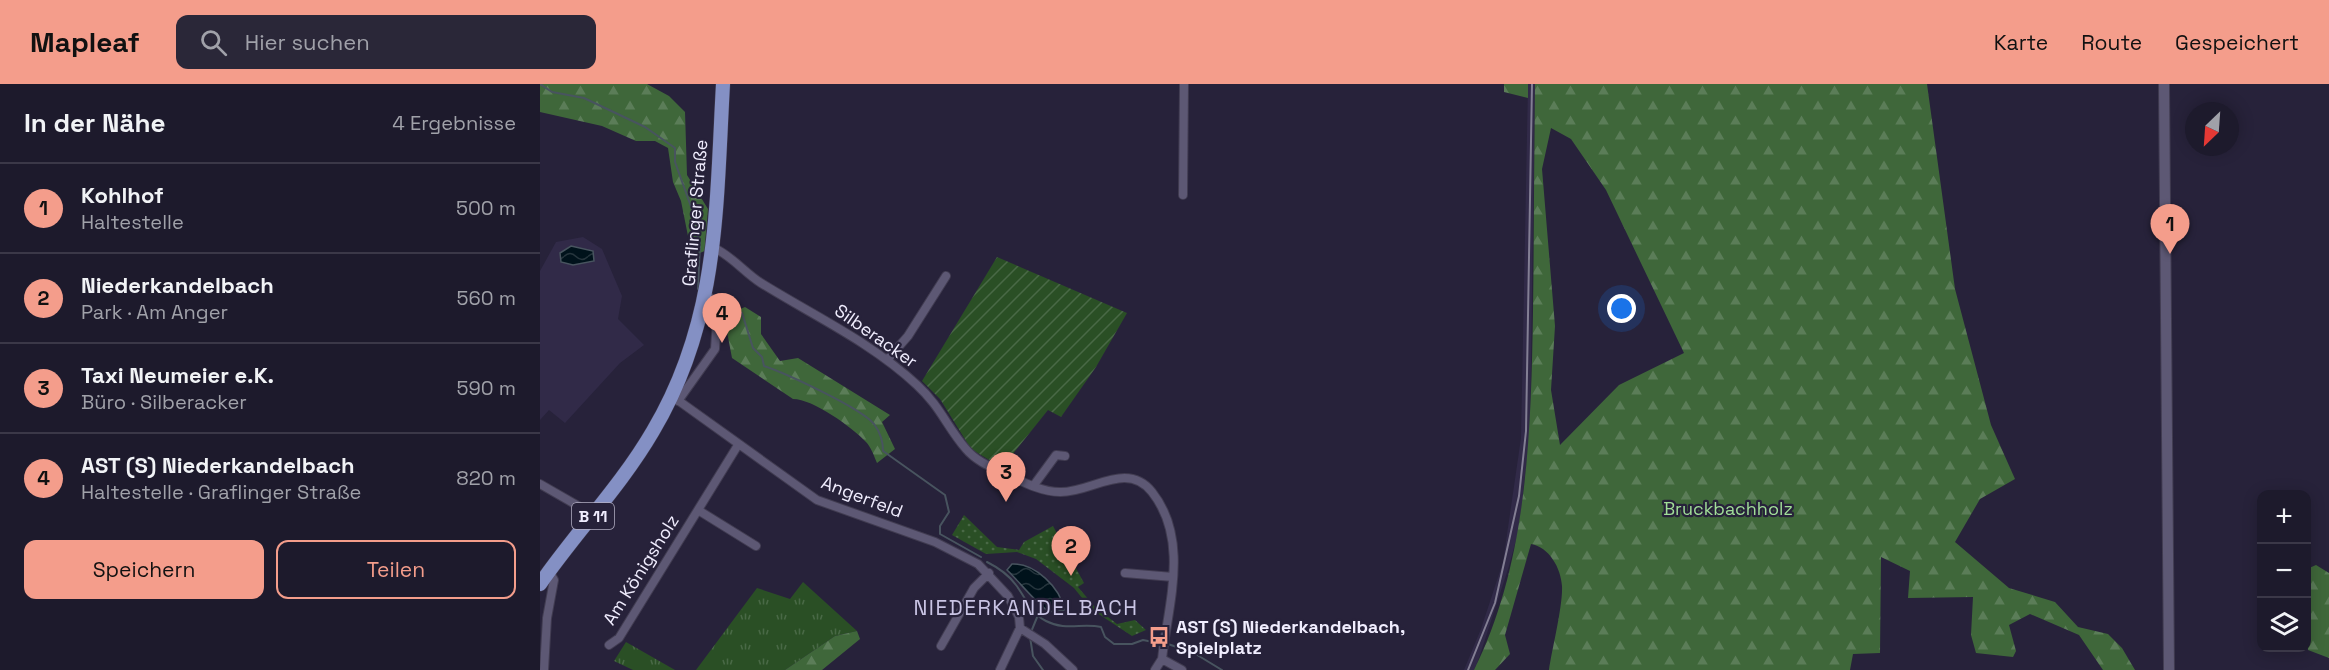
<!DOCTYPE html>
<html lang="de">
<head>
<meta charset="utf-8">
<style>
  :root { --surface:#1d1a2c; --page:#2a2738; --text:#f1f3f6; --muted:#a0a1a9; --line:#3b3848; --accent:#f49d8b }
  body { margin:0; font-family:"Space Grotesk",sans-serif; background:var(--page); color:var(--text) }
  .controls { position:absolute; right:18px; bottom:18px; display:grid; overflow:hidden; border-radius:12px; box-shadow:0 3px 15px #0003 }
  .controls button { width:54px; height:54px; display:grid; place-items:center; padding:0; border:0; border-bottom:2px solid var(--line); background:var(--surface); color:var(--text); font:30px sans-serif }
  .compass { position:absolute; left:1645px; top:18px; width:54px; height:54px; border-radius:50%; background:var(--surface); box-shadow:0 3px 15px #0003; rotate:205deg }
  .you { position:absolute; left:1082px; top:225px; width:21px; height:21px; margin:-15px; border:4px solid #fff; border-radius:50%; background:#1a73e8; box-shadow:0 0 0 9px #1a73e833 }
  .badge { display:grid; place-items:center; width:39px; height:39px; border-radius:50%; background:var(--accent); color:#111; font-size:20px; font-weight:700 }
  .pin { position:absolute; translate:-50% -50px; filter:drop-shadow(0 2px 3px #0008) }
  .pin::after { content:''; position:absolute; top:32px; width:21px; height:18px; background:inherit; clip-path:polygon(0 0,100% 0,50% 100%) }
  .list { margin:0; padding:0; list-style:none }
  h2 { display:flex; justify-content:space-between; align-items:center; height:78px; margin:0; padding:0 24px; font-size:26px }
  h2 small { font-size:20px; font-weight:400; color:var(--muted) }
  .list li { display:grid; grid-template-columns:39px 1fr auto; gap:18px; align-items:center; box-sizing:border-box; height:90px; padding:0 24px; border-top:2px solid var(--line) }
  .list b { display:block; font-size:22px; white-space:nowrap }
  .list p { margin:0; font-size:20px; white-space:nowrap; color:var(--muted) }
  .list em { font-size:20px; font-style:normal; color:var(--muted) }
  .actions { display:flex; gap:12px; padding:18px 24px }
  .actions a { flex:1; padding:14px 0; border:2px solid var(--accent); border-radius:12px; text-align:center; font-size:21px; color:var(--accent) }
  .actions .main { background:var(--accent); color:#111 }
  .icon { flex:none; width:33px; height:33px; fill:none; stroke:currentColor; stroke-width:2; stroke-linecap:round; stroke-linejoin:round }
  .map { position:relative; flex:none; width:1789px; height:586px; overflow:hidden }
  header { display:flex; align-items:center; gap:36px; box-sizing:border-box; height:84px; padding:0 30px; background:var(--accent); color:#111 }
  header strong { font-size:28px }
  nav { display:flex; gap:33px; margin-inline-start:auto; font-size:21px }
  .search { width:420px; height:54px; background:var(--page); display:flex; align-items:center; gap:15px; box-sizing:border-box; padding:0 21px; border-radius:12px; color:var(--muted); font-size:22px }
  main { display:flex }
  aside { flex:1; background:var(--surface) }
  .map>svg:first-child { display:block }
  .built { fill:#312a48 }
  .grass { fill:url(#grass-tufts) }
  .forest { fill:url(#forest-firs); fill-rule:evenodd }
  .park { fill:url(#park-dots) }
  .garden { fill:url(#garden-furrows) }
  .water { fill:url(#water-waves); stroke:#48545f; stroke-width:1.5 }
  .lines { fill:none; stroke-linecap:round; stroke-linejoin:round }
  .stream { stroke:#48545f; stroke-width:2 }
  .minor-casing { stroke:#413c51; stroke-width:10 }
  .tertiary-casing { stroke:#413c51; stroke-width:12 }
  .primary-casing { stroke:#413c51; stroke-width:15 }
  .minor { stroke:#5d5874; stroke-width:8 }
  .tertiary { stroke:#5d5874; stroke-width:10 }
  .primary { stroke:#8490c4; stroke-width:14 }
  .rail { stroke:#837f94; stroke-width:2 }
  .labels { text-anchor:middle; stroke-width:4.5; stroke-linejoin:round; paint-order:stroke }
  .shield { fill:#27223a; stroke:#b4b0c3; stroke-width:1.5 }
  .shield-label { font-size:16px; font-weight:bold; fill:#f0edfe }
  .street-label { font-size:18px; fill:#f0edfe; stroke:#27223a }
  .park-label { font-size:18px; fill:#a1de98; stroke:#27223a }
  .poi-label { font-size:18px; font-weight:bold; fill:#f0edfe; stroke:#27223a; text-anchor:start }
  .quarter-label { font-size:21px; letter-spacing:1.5px; fill:#cac5e5; stroke:#27223a }
</style>
</head>
<body>
<header>
<strong>Mapleaf</strong>
<div class="search"><svg class="icon" aria-label="search" viewBox="0 0 24 24"><circle cx="10" cy="10" r="6"/><path d="M15 15l6 6"/></svg>Hier suchen</div>
<nav><a>Karte</a><a>Route</a><a>Gespeichert</a></nav>
</header>
<main>
<aside>
<h2>In der Nähe<small>4 Ergebnisse</small></h2>
<ul class="list">
<li><span class="badge">1</span><div><b>Kohlhof</b><p>Haltestelle</p></div><em>500 m</em></li>
<li><span class="badge">2</span><div><b>Niederkandelbach</b><p>Park · Am Anger</p></div><em>560 m</em></li>
<li><span class="badge">3</span><div><b>Taxi Neumeier e.K.</b><p>Büro · Silberacker</p></div><em>590 m</em></li>
<li><span class="badge">4</span><div><b>AST (S) Niederkandelbach</b><p>Haltestelle · Graflinger Straße</p></div><em>820 m</em></li>
</ul>
<div class="actions"><a class="main">Speichern</a><a>Teilen</a></div>
</aside>
<div class="map">
<svg width="1789" height="586" viewBox="0 0 1789 586">
  <defs>
    <pattern id="grass-tufts" width="24" height="20" patternUnits="userSpaceOnUse" patternTransform="scale(1.5)"><rect width="24" height="20" fill="#2a4f25"/><path d="M3 7l-1-3M5 7V3M7 7l1-3M15 17l-1-3M17 17v-4M19 17l1-3" fill="none" stroke="#496946"/></pattern>
    <pattern id="forest-firs" width="22" height="20" patternUnits="userSpaceOnUse" patternTransform="scale(1.5)"><rect width="22" height="20" fill="#3f673a"/><path d="M5 1l3.5 6h-7zM16 11l3.5 6h-7z" fill="#5b7d58"/></pattern>
    <pattern id="park-dots" width="8" height="8" patternUnits="userSpaceOnUse" patternTransform="scale(1.5)"><rect width="8" height="8" fill="#2a4f25"/><path d="M2 2h.1M6 6h.1" fill="none" stroke="#496946" stroke-width="1.8" stroke-linecap="round"/></pattern>
    <pattern id="garden-furrows" width="10" height="10" patternUnits="userSpaceOnUse" patternTransform="scale(1.5)"><rect width="10" height="10" fill="#2a4f25"/><path d="M-1 1l2-2M0 10L10 0M9 11l2-2" fill="none" stroke="#496946"/></pattern>
    <pattern id="water-waves" width="16" height="10" patternUnits="userSpaceOnUse" patternTransform="scale(1.5)"><rect width="16" height="10" fill="#00121b"/><path d="M0 5q4-4 8 0t8 0" fill="none" stroke="#26353d"/></pattern>
  </defs>
  <rect width="100%" height="100%" fill="#27223a"/>
  <path class="built" d="M988 0H995L990 348 979 445 969 482 938 577 934 586H924L941 545 963 478 981 354Z
    M43 153 62 165 82 212 78 235 104 261 80 279 25 339 9 326 0 336V187L16 158Z"/>
  <path class="grass" d="M263 498 317 547 295 552 245 586H156L217 504 250 515Z
    M86 558 135 586H93L74 577Z"/>
  <path class="forest" d="M0 0H107L129 12 145 28 147 91 168 125 165 160 167 166 155 171 150 162 141 117 133 98 128 64 115 57H96L62 42 0 28Z
    M964 0H988V14L964 8Z
    M995 0H1387L1415 205 1451 341 1475 395 1440 415 1415 458 1469 504 1515 518 1538 543 1568 550 1582 564 1595 586H1563L1539 551 1490 530 1469 541 1476 567 1473 573 1436 569 1431 551 1433 513 1368 514 1370 487 1341 473 1340 569 1313 570 1310 586H1009C1012 565 1023 522 1022 502 1021 484 1009 463 991 460L965 551 970 570 955 586H934C988 478 991 347 993 228 994 152 994 76 995 0ZM1011 44 1031 55 1066 106 1144 269 1079 301 1020 361 1011 306 1015 242 1002 85Z
    M205 223 221 233V250L240 277 258 274 350 331 342 338 355 365 337 379C334 372 331 363 326 358 312 343 273 315 253 315L192 274 184 232Z
    M1776 481 1789 489V574L1768 566 1767 485Z
    M317 547 320 555 282 586H245L295 552Z"/>
  <path class="park" d="M424 431 457 463 479 466 484 458 513 442 544 499 538 503 555 523 577 540 595 536 606 546 592 552 551 525 534 504 496 475 477 468 446 470 412 451Z"/>
  <path class="garden" d="M457 173 587 229 556 283 521 333 508 326 472 371 464 385 431 365 400 315 382 297Z"/>
  <path class="water" d="M31 162 53 167 54 177 33 181 21 178 20 169Z
    M472 480C495 479 521 504 524 526 520 527 513 528 509 527 502 526 476 494 467 486Z"/>
  <g class="lines">
    <path class="stream" d="M0 0 12 8 44 14 105 43 135 64V78L154 131V141L160 159 158 205 161 207
      M182 216 202 229 213 264 222 273 224 282C245 289 321 324 334 340 340 348 343 357 343 367L405 411 409 428 400 442V450L441 473
      M447 478C459 484 468 490 476 501 486 514 491 530 506 537 525 547 542 539 561 543L565 553 574 560H592L603 556 618 559
      M491 548 498 531
      M490 553 493 572 503 586
      M628 560 654 569 682 586"/>
    <defs>
      <path id="minor" d="M643 111 644 0
        M174 164C192 172 205 189 221 199 274 232 331 258 377 301 400 322 407 343 426 365 436 377 451 383 464 389 481 397 501 408 520 408 551 409 587 376 612 408 650 456 628 521 622 575L615 586
        M347 276 368 252 406 192
        M132 312 277 416 395 458 438 480 468 512 479 533 480 544 505 560 533 586
        M138 317 175 265 178 220 167 211
        M0 400 54 431
        M494 401 516 371 525 372
        M158 426 216 462
        M585 489 633 493
        M69 561 79 554 198 361
        M401 562 434 504 449 489
        M622 575 642 586
        M4 586 7 534 14 496 9 487
        M460 586 480 544"/>
      <path id="tertiary" d="M1624 0 1629 586"/>
      <path id="primary" d="M0 500C36 448 81 402 113 347 179 236 176 124 183 0"/>
    </defs>
    <use href="#minor" class="minor-casing"/>
    <use href="#tertiary" class="tertiary-casing"/>
    <use href="#primary" class="primary-casing"/>
    <use href="#minor" class="minor"/>
    <use href="#tertiary" class="tertiary"/>
    <use href="#primary" class="primary"/>
    <path class="rail" d="M928 586 955 519 979 412 986 347 992 0"/>
  </g>
  <defs>
    <symbol id="bus-bare" viewBox="-9 -9 18 18"><path d="M-5-6H5V4H4V6H2V4H-2V6H-4V4H-5ZM-3.5-4V0h7V-4ZM-3.5 1.2v1.5H-2V1.2ZM2 1.2v1.5H3.5V1.2Z" fill="#f49d8b" stroke="#27223a" stroke-width="2.5" paint-order="stroke"/></symbol>
  </defs>
  <g fill-rule="evenodd">
    <use href="#bus-bare" x="604" y="538" width="30" height="30"/>
  </g>
  <g class="labels">
    <rect class="shield" x="32" y="419" width="42" height="26" rx="4.5"/>
    <g class="shield-label">
      <text x="53" y="438">B 11</text>
    </g>
    <g class="street-label">
      <text transform="translate(155 129) rotate(-85)" y="6">Graflinger Straße</text>
      <text transform="translate(336 252) rotate(35)" y="6">Silberacker</text>
      <text transform="translate(322 413) rotate(21)" y="6">Angerfeld</text>
      <text transform="translate(101 486) rotate(-58)" y="6">Am Königsholz</text>
    </g>
    <g class="park-label">
      <text x="1188" y="431">Bruckbachholz</text>
    </g>
    <g class="poi-label">
      <text x="636" y="549">AST (S) Niederkandelbach,<tspan x="636" dy="21">Spielplatz</tspan></text>
    </g>
    <g class="quarter-label">
      <text x="486" y="531">NIEDERKANDELBACH</text>
    </g>
  </g>
</svg>
<div class="controls">
<button>+</button>
<button>−</button>
<button><svg class="icon" aria-label="layers" viewBox="0 0 24 24"><path d="M12 4l9 5-9 5-9-5zM3 14l9 5 9-5"/></svg></button>
</div>
<svg class="compass" viewBox="-18 -18 36 36"><path d="M0-13l5 13h-10z" fill="#e53935"/><path d="M0 13l5-13h-10z" fill="#a0a1a9"/></svg>
<div class="you"></div>
<div class="pin badge" style="left:1630px;top:170px">1</div>
<div class="pin badge" style="left:531px;top:492px">2</div>
<div class="pin badge" style="left:466px;top:418px">3</div>
<div class="pin badge" style="left:182px;top:259px">4</div>
</div>
</main>
</body>
</html>
